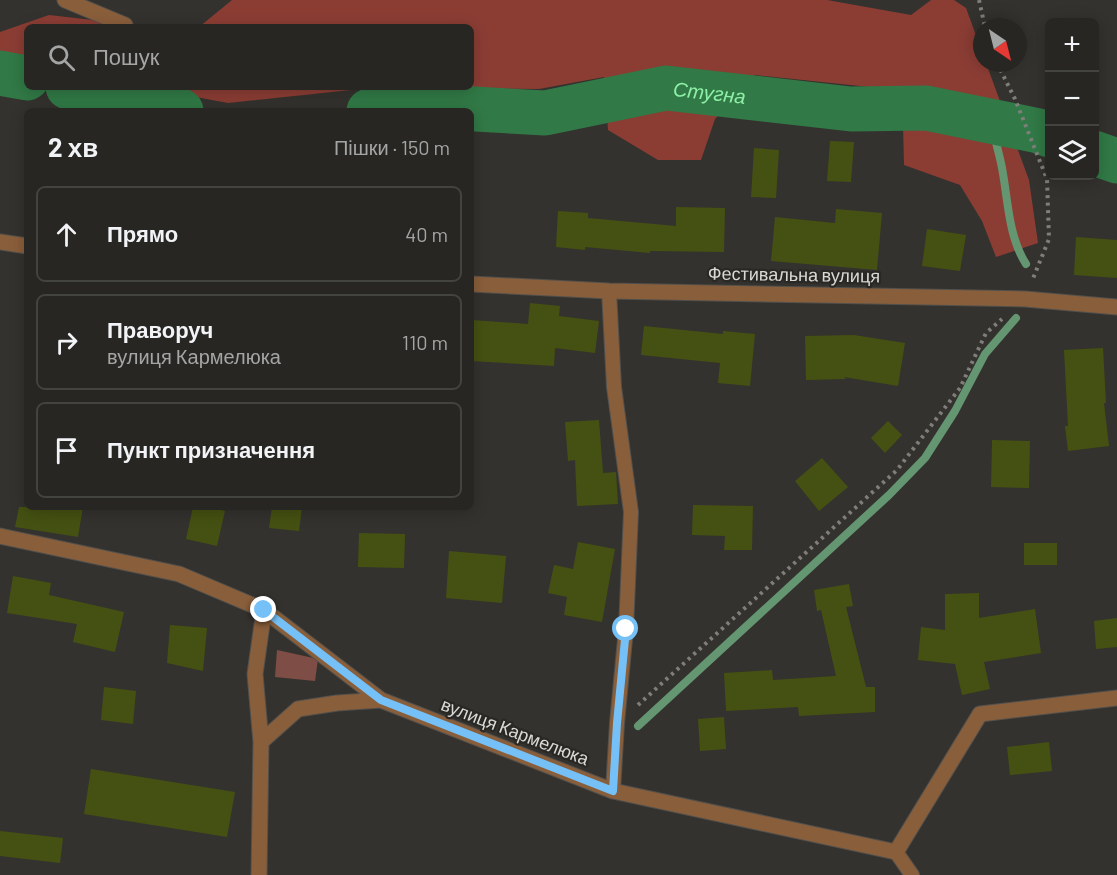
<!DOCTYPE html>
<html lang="uk">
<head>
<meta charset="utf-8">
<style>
  :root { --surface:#272622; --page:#33322f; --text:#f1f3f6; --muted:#a4a5a5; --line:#434340 }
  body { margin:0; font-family:Barlow,sans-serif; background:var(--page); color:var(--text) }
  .controls { position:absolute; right:18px; top:18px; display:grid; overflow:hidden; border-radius:9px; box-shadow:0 3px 15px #0003 }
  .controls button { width:54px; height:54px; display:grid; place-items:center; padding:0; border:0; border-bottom:2px solid var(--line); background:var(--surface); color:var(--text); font:30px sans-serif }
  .compass { position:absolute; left:973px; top:18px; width:54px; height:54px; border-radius:50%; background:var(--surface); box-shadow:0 3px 15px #0003; rotate:145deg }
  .stop { position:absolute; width:18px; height:18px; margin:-14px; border:4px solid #75c0f6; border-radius:50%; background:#fff }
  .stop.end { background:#75c0f6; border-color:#fff; box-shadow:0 2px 6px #0008 }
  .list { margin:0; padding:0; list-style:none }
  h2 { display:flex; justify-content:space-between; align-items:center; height:78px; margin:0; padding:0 24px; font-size:26px }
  h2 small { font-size:20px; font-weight:400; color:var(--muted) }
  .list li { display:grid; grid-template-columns:39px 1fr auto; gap:18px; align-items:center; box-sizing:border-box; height:96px; margin:0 12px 12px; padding:0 12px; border:2px solid var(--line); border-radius:9px }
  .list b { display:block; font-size:22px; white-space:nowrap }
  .list p { margin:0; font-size:20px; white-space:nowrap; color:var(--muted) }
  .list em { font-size:20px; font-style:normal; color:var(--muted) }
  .icon { flex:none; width:33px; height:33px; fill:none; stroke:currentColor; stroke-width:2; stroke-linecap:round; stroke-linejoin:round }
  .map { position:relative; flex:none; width:1117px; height:875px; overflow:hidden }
  .search { position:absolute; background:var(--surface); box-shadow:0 3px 15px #0003; left:24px; top:24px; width:450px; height:66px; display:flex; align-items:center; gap:15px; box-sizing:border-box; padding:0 21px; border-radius:9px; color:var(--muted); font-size:22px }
  .panel { position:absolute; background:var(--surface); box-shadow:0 3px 15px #0003; left:24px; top:108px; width:450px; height:402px; border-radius:9px }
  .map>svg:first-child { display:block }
  .green { fill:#7e4e46 }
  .forest { fill:#8b3d34 }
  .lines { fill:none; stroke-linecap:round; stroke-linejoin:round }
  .stream { stroke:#649671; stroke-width:8 }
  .river { stroke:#317946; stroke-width:45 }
  .building { fill:#455112 }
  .service-casing { stroke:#52504c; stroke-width:16 }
  .minor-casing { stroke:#52504c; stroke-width:17 }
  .path { stroke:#807e7b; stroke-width:4; stroke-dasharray:3 4.5; stroke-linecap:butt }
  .service { stroke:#895e3b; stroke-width:14 }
  .minor { stroke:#895e3b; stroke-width:15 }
  .route { stroke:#75c0f6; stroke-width:8 }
  .labels { text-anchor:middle; stroke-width:4.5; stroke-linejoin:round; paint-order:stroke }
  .street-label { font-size:18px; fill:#dad9d6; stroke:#2a2824 }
  .water-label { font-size:20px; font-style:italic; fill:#8ef0a6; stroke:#2a2824 }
</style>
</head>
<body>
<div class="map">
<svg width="1117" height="875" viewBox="0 0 1117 875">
  <rect width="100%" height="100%" fill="#34322e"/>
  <path class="green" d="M277 650 318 659 315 681 275 677Z"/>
  <path class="forest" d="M232 0H827L911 15 931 0H954L966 8 982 52V63H986L1029 180 1038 243 996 257 982 221 960 185 904 165 903 123 879 88 755 75 715 119 701 160H658L608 130 604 77 539 89 370 88 228 103 142 87H471V27H199Z
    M49 15 154 27H27V70L0 58V32Z"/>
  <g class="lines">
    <path class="stream" d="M991 121C994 137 999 152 1002 168 1008 199 1008 236 1026 264
      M638 726 889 495 925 458 955 411 985 354 1016 318"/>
    <g class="river">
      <path d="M0 73 27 78"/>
      <path d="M68 87 181 111"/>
      <path id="s1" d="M369 111 403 105 545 113 666 88 851 109 926 108 1039 131 1050 135"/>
      <path d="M1094 153 1117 161"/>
    </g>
  </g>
  <path class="building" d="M830 141 854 142 851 182 827 181Z
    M754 148 779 150 776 198 751 197Z
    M676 207 725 208 724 252 650 251V253L585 247V250L556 247 558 211 588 213V218L676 226Z
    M836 209 882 213 877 270 771 261 775 217 835 223Z
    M927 229 966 235 960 271 922 266Z
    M1076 237 1117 240V278L1074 275Z
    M530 303 560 306 559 316 599 321 595 353 555 348 554 366 471 361 472 320 528 324Z
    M644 326 723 334V331L755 334 750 386 718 383 720 363 641 355Z
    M854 335 905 343 898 386 844 377 846 379 806 380 805 336Z
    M1103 348 1106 403H1104L1109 446 1068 451 1065 426H1068L1064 350Z
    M599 420 603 473 616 472 618 504 577 506 575 460 568 461 565 422Z
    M888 421 902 435 885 453 871 438Z
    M992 440 1030 441 1029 488 991 487Z
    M822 458 848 487 819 511 795 481Z
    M693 505 753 506 752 550H724L725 536 692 535Z
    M19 507H83L78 537 15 527Z
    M193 507H209L225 511 217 546 186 539Z
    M272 507H302L299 531 269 528Z
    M359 533 405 534 404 568 358 567Z
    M578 542 615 549 602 622 564 615 567 597 548 593 554 565 573 569Z
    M1024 543H1057V565H1024Z
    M449 551 506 556 502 603 446 598Z
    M13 576 51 583 49 595 124 612 115 652 73 642 77 624 7 613Z
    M849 584 853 606 846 607 866 687H875V712L799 716 798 707 726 711 724 673 772 670 773 680 836 676 821 610 817 611 814 590Z
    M979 593V618L1035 609 1041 653 984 662 990 689 962 695 955 664 918 660 921 627 945 630V594Z
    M1117 618V647L1096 649 1094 621Z
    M170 625 207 628 203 671 167 663Z
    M104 687 136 691 133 724 101 720Z
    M724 717 726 749 700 751 698 719Z
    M1049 742 1052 771 1010 775 1007 747Z
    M91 769 235 792 227 837 84 814Z
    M0 831 63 838 60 863 0 856Z"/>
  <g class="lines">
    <defs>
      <path id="service" d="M609 291 614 387 631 512 626 629 617 723 613 791
        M896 852 912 875"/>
      <path id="minor" d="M65 0 125 25
        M0 242 27 246
        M471 284 609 291 1025 299 1117 307
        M0 536 179 574 264 610 381 700 613 791 896 852 980 714 1117 698
        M261 742 298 709 337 703 381 700
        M259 875 261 742 255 674 264 610"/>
    </defs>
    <use href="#service" class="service-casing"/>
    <use href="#minor" class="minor-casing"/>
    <path class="path" d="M979 0 985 27
      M997 63 1015 99 1047 179 1049 239 1032 281
      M638 705 897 470 960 388 986 333 1002 319"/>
    <use href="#service" class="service"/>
    <use href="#minor" class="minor"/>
  </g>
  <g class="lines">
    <path class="route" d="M264 610 381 700 613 791 617 723 626 629"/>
  </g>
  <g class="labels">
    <g class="street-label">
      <text transform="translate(794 275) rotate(1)" y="6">Фестивальна вулиця</text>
      <text transform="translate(515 732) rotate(21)" y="6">вулиця Кармелюка</text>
    </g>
    <g class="water-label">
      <text dy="7" stroke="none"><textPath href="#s1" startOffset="344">Стугна</textPath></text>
    </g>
  </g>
</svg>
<div class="controls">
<button>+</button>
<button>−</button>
<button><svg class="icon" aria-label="layers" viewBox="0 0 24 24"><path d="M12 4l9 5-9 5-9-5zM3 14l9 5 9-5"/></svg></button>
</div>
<svg class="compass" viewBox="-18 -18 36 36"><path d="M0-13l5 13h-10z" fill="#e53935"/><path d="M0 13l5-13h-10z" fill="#a4a5a5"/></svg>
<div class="stop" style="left:626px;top:629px"></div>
<div class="stop end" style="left:264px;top:610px"></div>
<div class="search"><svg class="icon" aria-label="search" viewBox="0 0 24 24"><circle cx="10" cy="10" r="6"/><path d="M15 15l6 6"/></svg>Пошук</div>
<section class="panel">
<h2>2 хв<small>Пішки · 150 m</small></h2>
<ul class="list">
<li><svg class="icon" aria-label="ahead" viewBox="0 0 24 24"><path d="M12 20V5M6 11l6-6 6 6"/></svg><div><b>Прямо</b></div><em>40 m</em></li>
<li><svg class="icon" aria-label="right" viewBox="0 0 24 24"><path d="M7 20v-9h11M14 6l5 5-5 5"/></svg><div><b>Праворуч</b><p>вулиця Кармелюка</p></div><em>110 m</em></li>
<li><svg class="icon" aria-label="arrive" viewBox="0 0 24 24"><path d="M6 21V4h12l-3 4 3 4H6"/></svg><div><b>Пункт призначення</b></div></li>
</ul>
</section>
</div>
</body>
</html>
